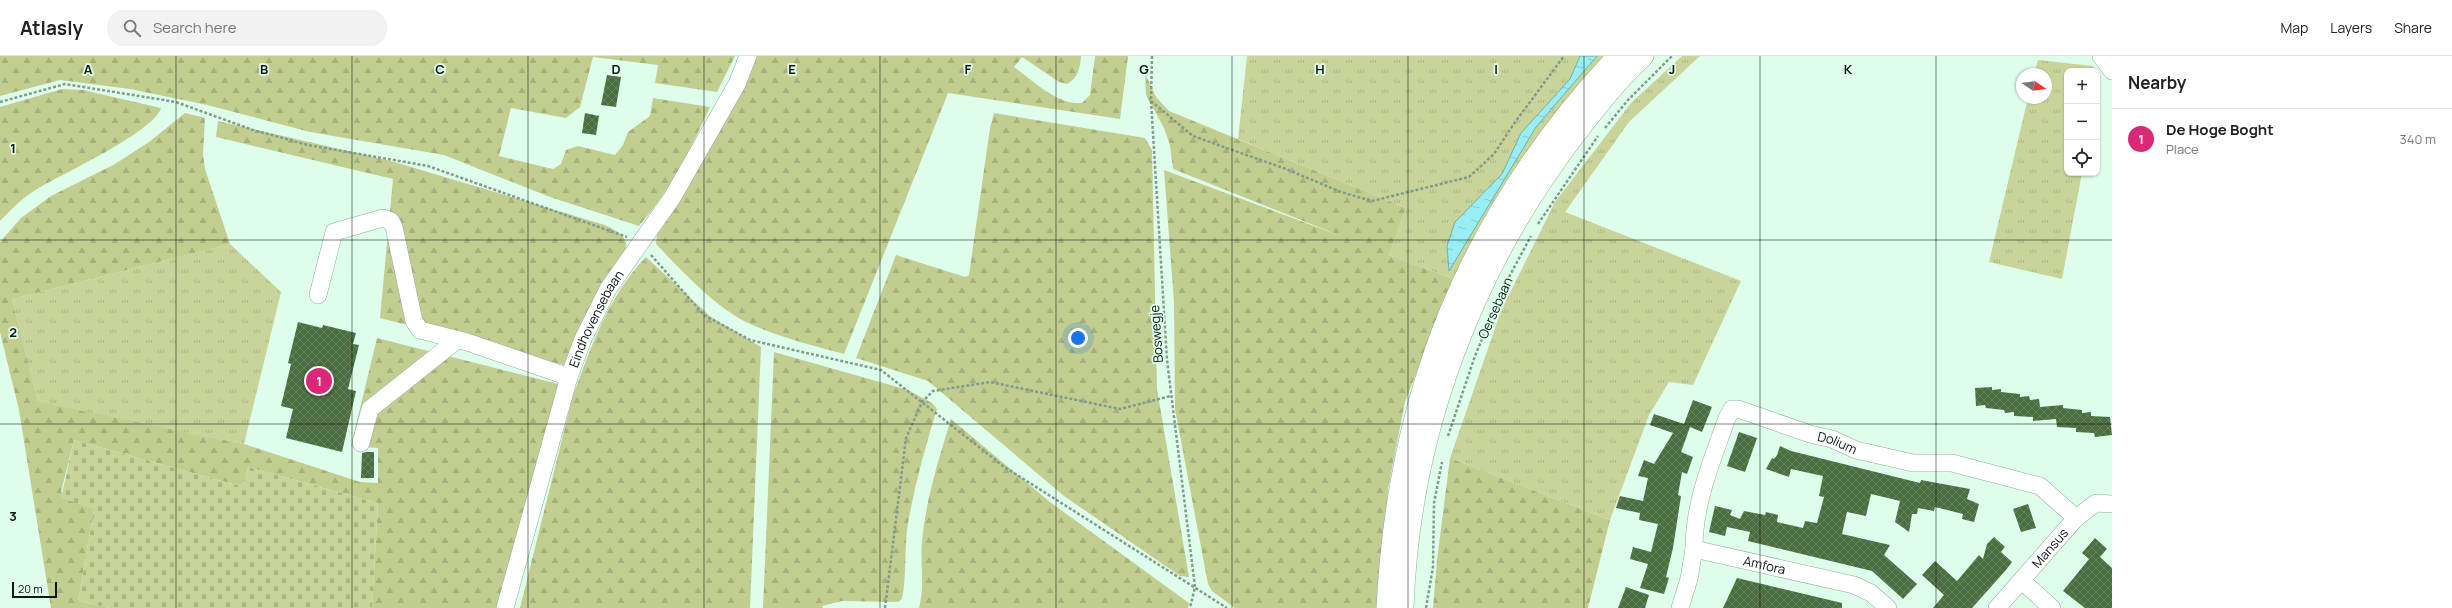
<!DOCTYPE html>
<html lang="en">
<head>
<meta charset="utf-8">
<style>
  :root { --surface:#fff; --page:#f2f2f2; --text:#222; --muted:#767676; --line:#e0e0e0; --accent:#db2777 }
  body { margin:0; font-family:Manrope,sans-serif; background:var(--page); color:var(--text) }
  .controls { position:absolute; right:12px; top:12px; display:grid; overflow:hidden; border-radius:8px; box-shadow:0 1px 3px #0004 }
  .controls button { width:36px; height:36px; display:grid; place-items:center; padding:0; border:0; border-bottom:1px solid var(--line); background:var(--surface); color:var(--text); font:20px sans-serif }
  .compass { position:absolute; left:2016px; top:12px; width:36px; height:36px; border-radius:50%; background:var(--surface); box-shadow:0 1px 3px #0004; rotate:103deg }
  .scale { position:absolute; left:12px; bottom:10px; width:45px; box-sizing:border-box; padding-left:4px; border:2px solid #0b1911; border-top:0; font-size:11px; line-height:14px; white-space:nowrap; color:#0b1911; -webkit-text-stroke:3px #dffdeb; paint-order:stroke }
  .you { position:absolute; left:1078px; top:282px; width:14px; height:14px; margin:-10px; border:3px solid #fff; border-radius:50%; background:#1a73e8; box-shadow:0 0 0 6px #1a73e833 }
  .badge { display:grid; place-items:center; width:26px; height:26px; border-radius:50%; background:var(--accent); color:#fff; font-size:13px; font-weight:700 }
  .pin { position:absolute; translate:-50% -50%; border:2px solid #fff; box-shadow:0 1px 4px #0006 }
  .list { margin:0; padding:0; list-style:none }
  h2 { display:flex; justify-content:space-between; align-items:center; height:52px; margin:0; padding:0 16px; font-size:17px }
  h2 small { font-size:13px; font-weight:400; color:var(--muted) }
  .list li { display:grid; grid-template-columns:26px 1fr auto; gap:12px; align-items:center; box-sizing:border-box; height:60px; padding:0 16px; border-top:1px solid var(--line) }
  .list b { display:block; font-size:15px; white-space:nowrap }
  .list p { margin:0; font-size:13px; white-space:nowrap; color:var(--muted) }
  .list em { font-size:13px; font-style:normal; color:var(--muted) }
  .icon { flex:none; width:22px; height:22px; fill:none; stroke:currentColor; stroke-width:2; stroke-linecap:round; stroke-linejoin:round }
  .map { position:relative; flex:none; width:2112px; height:552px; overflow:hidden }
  header { display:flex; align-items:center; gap:24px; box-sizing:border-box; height:56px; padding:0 20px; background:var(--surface); border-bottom:1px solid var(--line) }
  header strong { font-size:19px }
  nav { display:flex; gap:22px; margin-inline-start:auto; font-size:14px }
  .search { width:280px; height:36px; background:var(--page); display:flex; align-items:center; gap:10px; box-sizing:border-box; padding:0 14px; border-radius:16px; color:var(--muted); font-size:15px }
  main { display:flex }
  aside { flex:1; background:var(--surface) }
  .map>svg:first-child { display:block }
  .grass { fill:url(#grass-tufts) }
  .forest { fill:url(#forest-firs) }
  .cemetery { fill:url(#cemetery-stones) }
  .water { fill:url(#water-ripples); stroke:#6eaeb0 }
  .building { fill:url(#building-cross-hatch) }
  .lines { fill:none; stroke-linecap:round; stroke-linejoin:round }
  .minor-casing { stroke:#8bae9a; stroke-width:18 }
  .major-casing { stroke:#8bae9a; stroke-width:22 }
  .path { stroke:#839a8d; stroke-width:2.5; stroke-dasharray:3 2; stroke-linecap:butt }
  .minor { stroke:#fff; stroke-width:17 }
  .major { stroke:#fff; stroke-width:21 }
  .grid { fill:none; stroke:#0b1911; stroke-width:1; stroke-opacity:0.55 }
  .labels { text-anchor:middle; stroke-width:3.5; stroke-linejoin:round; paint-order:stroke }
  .street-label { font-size:13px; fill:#0b1911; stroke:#dffdeb }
  .grid-label { font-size:13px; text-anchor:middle; font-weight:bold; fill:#0b1911; stroke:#dffdeb; stroke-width:3.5; stroke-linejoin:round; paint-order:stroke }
</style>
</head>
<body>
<header>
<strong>Atlasly</strong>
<div class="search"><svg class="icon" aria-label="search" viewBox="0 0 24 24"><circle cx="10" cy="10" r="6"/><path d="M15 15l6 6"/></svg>Search here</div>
<nav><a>Map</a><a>Layers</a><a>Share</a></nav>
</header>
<main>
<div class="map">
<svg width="2112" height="552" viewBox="0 0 2112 552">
  <defs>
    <pattern id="grass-tufts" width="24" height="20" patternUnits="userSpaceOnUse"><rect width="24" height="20" fill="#c8d499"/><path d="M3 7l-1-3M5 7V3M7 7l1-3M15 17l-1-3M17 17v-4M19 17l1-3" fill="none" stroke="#aab583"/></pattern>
    <pattern id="forest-firs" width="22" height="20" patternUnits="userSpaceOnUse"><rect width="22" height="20" fill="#c2ce90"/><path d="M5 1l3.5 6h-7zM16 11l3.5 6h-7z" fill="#a5b07b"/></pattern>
    <pattern id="cemetery-stones" width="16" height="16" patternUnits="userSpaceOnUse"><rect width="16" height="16" fill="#c8d499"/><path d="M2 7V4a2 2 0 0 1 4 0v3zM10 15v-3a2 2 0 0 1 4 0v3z" fill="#aab583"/></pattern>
    <pattern id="water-ripples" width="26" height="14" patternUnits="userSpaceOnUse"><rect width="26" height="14" fill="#99eef4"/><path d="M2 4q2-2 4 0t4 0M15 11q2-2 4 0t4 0" fill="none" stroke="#82ccd0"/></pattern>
    <pattern id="building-cross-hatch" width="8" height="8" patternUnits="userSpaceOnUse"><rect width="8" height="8" fill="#4a6e3f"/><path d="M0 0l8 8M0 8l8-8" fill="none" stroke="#65815d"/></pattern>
  </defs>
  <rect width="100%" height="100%" fill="#dffdeb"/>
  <path class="grass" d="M1247 0H1580L1570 23 1521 77 1502 118 1481 139 1447 190 1449 214 1536 71 1597 0H1611L1515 116 1453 223 1389 199 1406 152 1238 83Z
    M1682 0H1700L1629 66 1565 156 1741 225 1693 329 1669 326 1649 359 1610 464 1450 402 1501 255 1555 146 1631 47Z
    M2038 4 2093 10 2099 18 2097 31V15H2067V117H2082L2062 223 1989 206 2028 42H2046V18H2034Z
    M230 188 281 236 244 388 38 347 12 243Z"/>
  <path class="forest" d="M0 0H735L717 36 655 27 658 9 593 1 580 51 566 62 511 52 499 100 553 113 561 108 566 94 578 90 615 99 623 89 628 76 650 60 653 42 710 51C691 93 669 136 639 170L550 141 444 99 310 76 207 49 130 33 60 24 0 40Z
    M747 0H1081C1080 12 1078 22 1067 28L1059 26 1022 1 1014 11C1034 25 1057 49 1082 47L1090 39 1095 0H1128L1120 63 948 37 844 298C811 289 777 281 746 266 714 250 681 214 656 188L657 179 705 95Z
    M1145 17 1156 41 1169 55 1406 152 1389 199 1453 223 1405 346 1388 433 1380 552H1235L1212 535 1208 528 1175 353 1174 246 1164 114 1346 182 1173 113 1170 89 1164 72 1146 39Z
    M62 33 83 34 161 52C154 76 62 118 37 133 23 141 12 153 0 165V51Z
    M185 57 205 62 203 98 205 113 230 188 12 243 38 346 244 388 360 426 378 427V392L351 390 377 282 558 328 500 552H372L378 447 248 411 245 425 240 430 74 384 61 436 94 453 78 545 109 552H51L19 354 0 276V186L21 162 51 140 115 108 149 86Z
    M994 57 1145 82 1152 94 1157 333 1189 521 1180 520 1064 440 928 325 856 302 896 199 965 221 969 219 990 72Z
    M218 65 391 105 605 169C616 175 629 180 626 194L576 280 564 309 380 262 393 123 216 81Z
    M646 201 711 261 761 291 750 552H520L572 343C590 293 608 240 646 201Z
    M774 296 908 334 932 347 937 353C925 391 915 428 908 467 904 492 907 518 902 543L898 546 842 545 822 550 823 552H763Z
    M951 363 1050 446 1189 547 1188 552H919C925 531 920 507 922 485 926 443 939 402 951 363Z
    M1450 402 1610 464 1588 552H1433L1437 504Z"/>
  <path class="cemetery" d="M74 384 240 430 245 425 248 411 378 447 372 552H109L78 545 94 453 61 442Z"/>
  <path class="water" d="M1580 0H1597L1536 71 1449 215 1447 190 1455 166 1502 118 1521 77 1570 23Z"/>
  <path class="building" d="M607 19 621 21 616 51 601 49Z
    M585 57 599 60 596 79 582 77Z
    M298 266 322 272 323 269 356 277 353 288 359 289 348 333 356 335 342 396 286 382 293 353 281 350 291 308 288 307Z
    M1992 331V334L2001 333V336L2020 338V341L2029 340 2030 344 2039 343 2040 351 2063 349V352L2082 354V357L2091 356V360L2110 361 2112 379 2095 381 2094 377 2076 376V372L2057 371 2056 363 2033 365V361L2014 360V356L2005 357 2004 354 1986 352 1985 349 1976 350 1975 332Z
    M1693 344 1712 351 1702 376 1690 371 1681 396 1693 401 1687 418 1682 416 1678 439 1681 440 1673 492 1666 521 1669 522 1664 538 1640 532 1648 508 1630 503 1633 491 1651 496 1658 468 1639 464 1640 457 1616 452 1620 440 1643 445 1648 422 1638 420 1644 404 1654 408 1673 377 1650 369 1654 358 1684 368Z
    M1739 376 1757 382 1745 416 1727 410Z
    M1780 390 1791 395 1920 427 1921 424 1970 433 1967 443 1979 448 1974 466 1962 463 1963 458 1935 451 1934 455 1918 452 1917 458H1912L1909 476 1895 466 1900 445 1871 438 1866 460 1847 456 1842 478 1890 489 1884 499 1917 528 1903 543 1872 515 1748 485 1750 476 1727 471 1725 480 1709 476 1715 450 1732 454 1730 459 1740 463 1744 455 1765 459 1766 456 1778 459 1777 466 1803 472 1805 465 1817 467 1824 441 1819 440 1823 420 1791 413 1789 421 1766 413 1772 402 1774 403 1777 399Z
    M366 396H374V422H361L362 397Z
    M2028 448 2036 472 2021 476 2013 453Z
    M1994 481 2005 491 2001 496 2012 506 2006 514 1972 552H1933L1944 539 1922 519 1935 505 1957 525 1979 499 1983 503 1987 488Z
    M2095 482 2107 493 2100 501 2112 512V552H2085L2063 535 2089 503 2082 497Z
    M1737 522 1842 547V552H1723Z
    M1626 531 1649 539 1645 552H1618Z"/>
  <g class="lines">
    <defs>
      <g id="minor">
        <path d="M2101 0 2112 15"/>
        <path d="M318 239 334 176 383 162 391 165 394 171 414 265 420 274 467 286 569 321"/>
        <path d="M361 387 370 353 457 284"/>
        <path id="s1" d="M1694 493C1694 446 1712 405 1727 362L1732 353H1738L1810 378 1832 383 1856 394 1913 407H1952L2040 430 2076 462"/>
        <path d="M2022 525 2052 552"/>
        <path id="s2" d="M505 552 569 321 583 283 608 233 672 142 737 28 748 0"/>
        <path id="s3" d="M1680 552 1689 523 1694 493 1854 529 1871 537 1888 552"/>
        <path id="s4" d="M1997 552 2076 462 2096 447 2112 448"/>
      </g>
      <path id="major" d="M1387 552C1398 335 1469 159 1618 0
        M1403 552C1409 380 1471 213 1576 77 1597 50 1618 23 1643 0"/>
    </defs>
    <use href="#minor" class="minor-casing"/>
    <use href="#major" class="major-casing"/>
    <path class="path" d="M1152 0 1151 45 1167 304 1195 531 1190 552
      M1151 45 1193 80 1286 113 1341 136 1372 145 1469 121 1494 98 1513 69 1564 0
      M0 46 65 28 176 46 253 74 308 89 428 110 627 181
      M1605 72 1628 44 1672 0
      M1538 168 1598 80
      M651 199 704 259 750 284 881 314 1003 410 1227 552
      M1509 221 1531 180
      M1448 380 1475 300 1503 233
      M885 552 906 382 922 346 933 335 990 326 1120 353 1171 340
      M1426 552 1433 511 1434 447 1442 406"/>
    <use href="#minor" class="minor"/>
    <use href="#major" class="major"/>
  </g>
  <path class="grid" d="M176 0V552M352 0V552M528 0V552M704 0V552M880 0V552M1056 0V552M1232 0V552M1408 0V552M1584 0V552M1760 0V552M1936 0V552M0 184H2112M0 368H2112"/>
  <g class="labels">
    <g class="street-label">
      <text transform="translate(1495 252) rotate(-66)" y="5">Oersebaan</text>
      <text dy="5" stroke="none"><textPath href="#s2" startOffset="304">Eindhovensebaan</textPath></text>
      <text transform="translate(1156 278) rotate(-94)" y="5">Boswegje</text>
      <text dy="5" stroke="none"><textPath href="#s1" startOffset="257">Dolium</textPath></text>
      <text dy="5" stroke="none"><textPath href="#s4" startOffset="80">Mansus</textPath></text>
      <text dy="5" stroke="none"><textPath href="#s3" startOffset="133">Amfora</textPath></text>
    </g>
  </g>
  <g class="grid-label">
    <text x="88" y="18">A</text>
    <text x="264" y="18">B</text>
    <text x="440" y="18">C</text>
    <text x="616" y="18">D</text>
    <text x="792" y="18">E</text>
    <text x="968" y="18">F</text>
    <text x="1144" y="18">G</text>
    <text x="1320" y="18">H</text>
    <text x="1496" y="18">I</text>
    <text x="1672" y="18">J</text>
    <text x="1848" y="18">K</text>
    <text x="13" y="97">1</text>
    <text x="13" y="281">2</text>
    <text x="13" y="465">3</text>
  </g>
</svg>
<div class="controls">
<button>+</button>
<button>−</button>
<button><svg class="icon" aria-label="locate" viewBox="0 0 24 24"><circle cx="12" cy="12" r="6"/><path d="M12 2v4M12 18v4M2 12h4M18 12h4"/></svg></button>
</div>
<svg class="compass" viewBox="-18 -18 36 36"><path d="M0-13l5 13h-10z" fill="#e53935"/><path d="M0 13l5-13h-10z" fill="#767676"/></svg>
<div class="scale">20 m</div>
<div class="you"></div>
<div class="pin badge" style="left:319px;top:325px">1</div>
</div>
<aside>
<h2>Nearby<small></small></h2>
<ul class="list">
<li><span class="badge">1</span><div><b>De Hoge Boght</b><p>Place</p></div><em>340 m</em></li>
</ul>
</aside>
</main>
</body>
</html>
